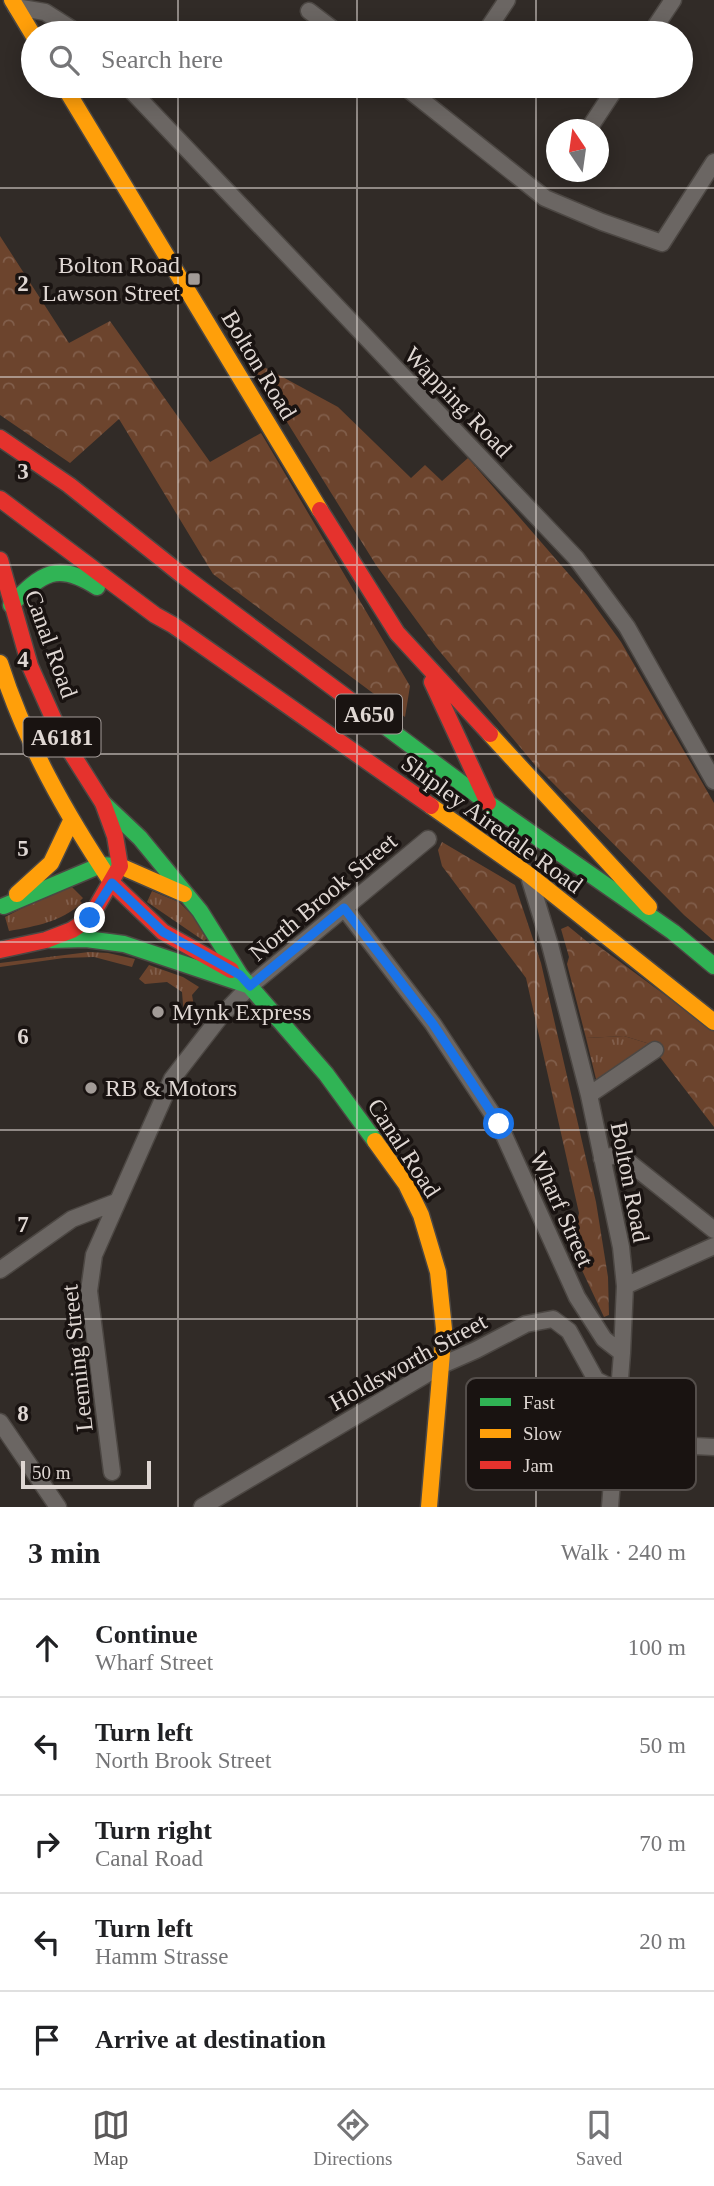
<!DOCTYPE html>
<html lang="en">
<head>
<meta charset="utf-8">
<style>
  :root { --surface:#fff; --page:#f6f6f6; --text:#202124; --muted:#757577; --line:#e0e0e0; --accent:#5a5858 }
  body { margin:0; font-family:Georgia,serif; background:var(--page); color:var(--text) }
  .compass { position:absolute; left:546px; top:119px; width:63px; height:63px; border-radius:50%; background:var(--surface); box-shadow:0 4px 18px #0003; rotate:347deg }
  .scale { position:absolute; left:21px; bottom:18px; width:130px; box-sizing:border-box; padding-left:7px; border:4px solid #dfd7d3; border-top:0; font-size:19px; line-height:24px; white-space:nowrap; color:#dfd7d3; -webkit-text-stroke:5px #191311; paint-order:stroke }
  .stop { position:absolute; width:21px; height:21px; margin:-16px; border:5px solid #1a73e8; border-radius:50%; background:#fff }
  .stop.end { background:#1a73e8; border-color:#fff; box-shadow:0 2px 7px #0008 }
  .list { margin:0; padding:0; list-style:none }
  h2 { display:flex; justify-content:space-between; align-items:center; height:91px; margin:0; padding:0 28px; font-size:30px }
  h2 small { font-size:23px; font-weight:400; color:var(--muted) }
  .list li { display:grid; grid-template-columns:46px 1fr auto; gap:21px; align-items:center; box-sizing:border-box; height:98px; padding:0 28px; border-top:2px solid var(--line) }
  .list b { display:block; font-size:26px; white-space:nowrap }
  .list p { margin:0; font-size:23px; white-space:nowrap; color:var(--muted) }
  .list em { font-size:23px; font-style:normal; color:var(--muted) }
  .icon { flex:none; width:38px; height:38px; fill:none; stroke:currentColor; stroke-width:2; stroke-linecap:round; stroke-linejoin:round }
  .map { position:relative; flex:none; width:714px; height:1507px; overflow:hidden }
  .search { position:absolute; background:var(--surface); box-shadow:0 4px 18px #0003; left:21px; right:21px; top:21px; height:77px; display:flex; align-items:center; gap:18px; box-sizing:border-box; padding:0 24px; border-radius:38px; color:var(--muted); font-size:26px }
  .sheet { height:581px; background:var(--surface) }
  nav { display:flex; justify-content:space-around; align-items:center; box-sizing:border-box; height:98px; border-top:2px solid var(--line); background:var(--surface); font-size:19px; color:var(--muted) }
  nav a { display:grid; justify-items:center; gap:4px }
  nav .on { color:var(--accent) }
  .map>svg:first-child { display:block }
  .grass { fill:url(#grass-tufts) }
  .forest { fill:url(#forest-crowns) }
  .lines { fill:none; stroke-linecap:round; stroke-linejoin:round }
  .street-casing { stroke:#4c4743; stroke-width:19 }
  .fast-casing { stroke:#4c4743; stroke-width:19 }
  .slow-casing { stroke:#4c4743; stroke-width:19 }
  .jam-casing { stroke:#4c4743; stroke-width:19 }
  .street { stroke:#6b6663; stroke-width:16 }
  .fast { stroke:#30b455; stroke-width:16 }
  .slow { stroke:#ff9f0a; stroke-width:16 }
  .jam { stroke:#e5322d; stroke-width:16 }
  .route { stroke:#1a73e8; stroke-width:9 }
  .grid { fill:none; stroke:#dfd7d3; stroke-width:2; stroke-opacity:0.55 }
  .poi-dot { fill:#a29b97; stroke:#191311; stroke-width:2.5 }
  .labels { text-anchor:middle; stroke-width:7; stroke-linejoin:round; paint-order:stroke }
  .shield { fill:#191311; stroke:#a49c99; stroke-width:2 }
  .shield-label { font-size:23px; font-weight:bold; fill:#dfd7d3 }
  .poi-label { font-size:24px; fill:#dfd7d3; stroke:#191311; text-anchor:start }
  .street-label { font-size:24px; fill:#dfd7d3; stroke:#191311 }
  .key { fill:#191311; stroke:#544e4b; stroke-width:2 }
  .key-label { font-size:19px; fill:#dfd7d3 }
  .grid-label { font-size:23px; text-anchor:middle; font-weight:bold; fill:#dfd7d3; stroke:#191311; stroke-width:7; stroke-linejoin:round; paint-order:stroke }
</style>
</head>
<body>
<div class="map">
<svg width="714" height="1507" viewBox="0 0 714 1507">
  <defs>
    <pattern id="grass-tufts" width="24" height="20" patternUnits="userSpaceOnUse" patternTransform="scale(1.75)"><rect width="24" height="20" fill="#6c442d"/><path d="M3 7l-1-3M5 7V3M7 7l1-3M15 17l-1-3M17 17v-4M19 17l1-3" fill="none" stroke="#815e4b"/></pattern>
    <pattern id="forest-crowns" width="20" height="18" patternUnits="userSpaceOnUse" patternTransform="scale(1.75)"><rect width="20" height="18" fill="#6c442d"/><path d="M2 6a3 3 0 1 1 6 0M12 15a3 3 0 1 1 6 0" fill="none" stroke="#815e4b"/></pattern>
  </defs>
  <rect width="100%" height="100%" fill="#312b27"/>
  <path class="grass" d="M69 884 83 898 80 901 82 903C60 922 37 926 9 931L5 917Z
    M152 891 179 902 211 934 204 941 147 902Z
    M89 952 108 953 135 959 132 967 94 957 64 958 0 967V963Z
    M149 965 183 977 199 987 192 995 195 1012 200 1016 198 1019 189 1012 184 1017 182 992 167 982 145 984 139 979Z
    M624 1036 650 1044 602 1079H596L586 1038Z"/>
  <path class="forest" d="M0 236 69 343 110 321 210 462 261 433 410 686 405 717 213 574 119 419 70 463 0 415Z
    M266 368 338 407 411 478 425 465 442 481 468 458 587 595 621 642 714 803V941L684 915 535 765 436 647 376 565 254 369Z
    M442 842 515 885 541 963 596 1202 608 1277 609 1315 604 1317 572 1249 579 1213 526 978 442 866 438 850Z
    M568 926 590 944 593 942 714 1031V1127L650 1044 624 1036 586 1038 567 964 569 957 561 929Z"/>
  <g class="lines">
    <defs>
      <path id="street" d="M16 7 45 12 78 33
        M309 11 338 33
        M485 33 507 0
        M651 33 673 0
        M127 86 576 558 627 627 714 781
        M404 86 545 198 602 222 662 243 714 162
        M588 130 617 86
        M530 880 550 945 589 1095 621 1247 625 1286 622 1353 610 1507
        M344 908 433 1024 499 1124 577 1297 604 1339 622 1353
        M589 1095 655 1050
        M602 1159 615 1155 621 1156 714 1230
        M0 1270 72 1219 116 1202
        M625 1286 714 1246
        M0 1422 58 1507
        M615 1442 714 1447
        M112 1472 89 1291 94 1255 172 1079 220 1017 250 986 428 839
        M202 1507 442 1365 476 1350 526 1324 553 1319 569 1331 596 1380 618 1391"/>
      <path id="fast" d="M11 605C42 573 57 561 97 587
        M366 712 488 803 673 932 714 966
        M103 803 140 838 200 911 240 975 326 1074 375 1141
        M4 906 101 865 116 866
        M51 940 86 939 124 944 250 986"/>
      <path id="slow" d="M12 0 33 35
        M64 86 320 510
        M0 663C25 742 66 814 112 883
        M490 734 649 907
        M431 806 528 874 714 1022
        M120 866 184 894
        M17 894 51 863 71 821
        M375 1141 406 1184 421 1215 438 1272 444 1329 429 1507"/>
      <path id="jam" d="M0 438 69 485 182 575 366 712
        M0 499 155 615 173 625 431 806
        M320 510 397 633 490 734
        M0 560 30 666 62 738 103 803 115 836 120 866 90 918 72 930 46 940 0 950
        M432 682 488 803
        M112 883 163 932 231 970"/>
    </defs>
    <use href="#street" class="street-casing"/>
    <use href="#fast" class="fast-casing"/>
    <use href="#slow" class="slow-casing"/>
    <use href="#jam" class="jam-casing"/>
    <use href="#street" class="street"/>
    <use href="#fast" class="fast"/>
    <use href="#slow" class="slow"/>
    <use href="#jam" class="jam"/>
  </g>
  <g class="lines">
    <path class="route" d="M90 918 112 883 163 932 240 975 250 986 344 908 433 1024 499 1124"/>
  </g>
  <path class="grid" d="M178 0V33M357 0V33M536 0V33M178 86V1507M357 86V1507M536 86V1507M0 188H714M0 377H714M0 565H714M0 754H714M0 942H714M0 1130H714M0 1319H714"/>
  <g class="poi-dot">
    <rect x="187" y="272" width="14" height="14" rx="3.5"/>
    <circle cx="158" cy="1012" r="7"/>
    <circle cx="91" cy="1088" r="7"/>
  </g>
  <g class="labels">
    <g class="shield">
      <rect x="336" y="694.5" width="66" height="39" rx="5"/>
      <rect x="23.5" y="717.5" width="77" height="39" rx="5"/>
    </g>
    <g class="shield-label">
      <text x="369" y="722">A650</text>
      <text x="62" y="745">A6181</text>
    </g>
    <g class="poi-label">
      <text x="180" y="273" text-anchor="end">Bolton Road<tspan x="180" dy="28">Lawson Street</tspan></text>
      <text x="172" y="1020">Mynk Express</text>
      <text x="105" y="1096">RB &amp; Motors</text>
    </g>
    <g class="street-label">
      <text transform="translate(259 365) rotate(59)" y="8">Bolton Road</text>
      <text transform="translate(458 402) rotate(46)" y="8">Wapping Road</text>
      <text transform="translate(51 644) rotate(70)" y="8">Canal Road</text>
      <text transform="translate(492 824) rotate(36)" y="8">Shipley Airedale Road</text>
      <text transform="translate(323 897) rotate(-40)" y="8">North Brook Street</text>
      <text transform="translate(404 1148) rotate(57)" y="8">Canal Road</text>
      <text transform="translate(630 1182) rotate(79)" y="8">Bolton Road</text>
      <text transform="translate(562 1209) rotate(66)" y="8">Wharf Street</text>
      <text transform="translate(77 1358) rotate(-96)" y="8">Leeming Street</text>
      <text transform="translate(408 1362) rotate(-29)" y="8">Holdsworth Street</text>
    </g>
  </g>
  <rect x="466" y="1378" width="230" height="112" rx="10" class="key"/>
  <rect x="480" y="1398" width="31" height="8" fill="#30b455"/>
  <rect x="480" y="1429" width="31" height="9" fill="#ff9f0a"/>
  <rect x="480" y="1461" width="31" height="8" fill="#e5322d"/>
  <g class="key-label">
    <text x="523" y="1409">Fast</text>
    <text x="523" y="1440">Slow</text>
    <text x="523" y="1472">Jam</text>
  </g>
  <g class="grid-label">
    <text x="23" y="291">2</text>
    <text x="23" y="479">3</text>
    <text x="23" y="667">4</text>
    <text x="23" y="856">5</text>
    <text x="23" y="1044">6</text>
    <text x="23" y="1232">7</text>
    <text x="23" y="1421">8</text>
  </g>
</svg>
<svg class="compass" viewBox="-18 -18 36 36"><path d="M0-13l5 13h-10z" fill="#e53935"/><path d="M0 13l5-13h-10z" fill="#757577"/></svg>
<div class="scale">50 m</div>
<div class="stop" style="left:499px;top:1124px"></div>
<div class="stop end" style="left:90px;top:918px"></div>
<div class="search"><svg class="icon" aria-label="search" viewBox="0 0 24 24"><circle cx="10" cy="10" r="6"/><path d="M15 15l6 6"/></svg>Search here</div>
</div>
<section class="sheet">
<h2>3 min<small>Walk · 240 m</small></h2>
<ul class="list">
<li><svg class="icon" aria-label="ahead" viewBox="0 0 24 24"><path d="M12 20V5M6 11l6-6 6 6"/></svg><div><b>Continue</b><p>Wharf Street</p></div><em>100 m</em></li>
<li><svg class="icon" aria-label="left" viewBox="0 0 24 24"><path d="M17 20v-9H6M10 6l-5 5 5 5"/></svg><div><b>Turn left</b><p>North Brook Street</p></div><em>50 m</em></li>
<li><svg class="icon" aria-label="right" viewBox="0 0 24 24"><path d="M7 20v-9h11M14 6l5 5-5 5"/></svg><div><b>Turn right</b><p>Canal Road</p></div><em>70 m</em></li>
<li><svg class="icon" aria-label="left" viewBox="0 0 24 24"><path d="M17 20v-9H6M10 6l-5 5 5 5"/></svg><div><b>Turn left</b><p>Hamm Strasse</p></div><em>20 m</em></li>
<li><svg class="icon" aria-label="arrive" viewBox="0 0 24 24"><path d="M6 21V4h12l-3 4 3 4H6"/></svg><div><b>Arrive at destination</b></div></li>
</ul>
</section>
<nav>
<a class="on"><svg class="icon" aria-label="map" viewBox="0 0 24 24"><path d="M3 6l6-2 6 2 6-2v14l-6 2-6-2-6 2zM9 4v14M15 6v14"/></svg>Map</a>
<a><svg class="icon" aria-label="directions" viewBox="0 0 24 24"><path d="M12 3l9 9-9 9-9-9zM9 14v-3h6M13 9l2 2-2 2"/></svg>Directions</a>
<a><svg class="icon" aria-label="saved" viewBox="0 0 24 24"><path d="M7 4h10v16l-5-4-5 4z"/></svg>Saved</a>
</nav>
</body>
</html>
